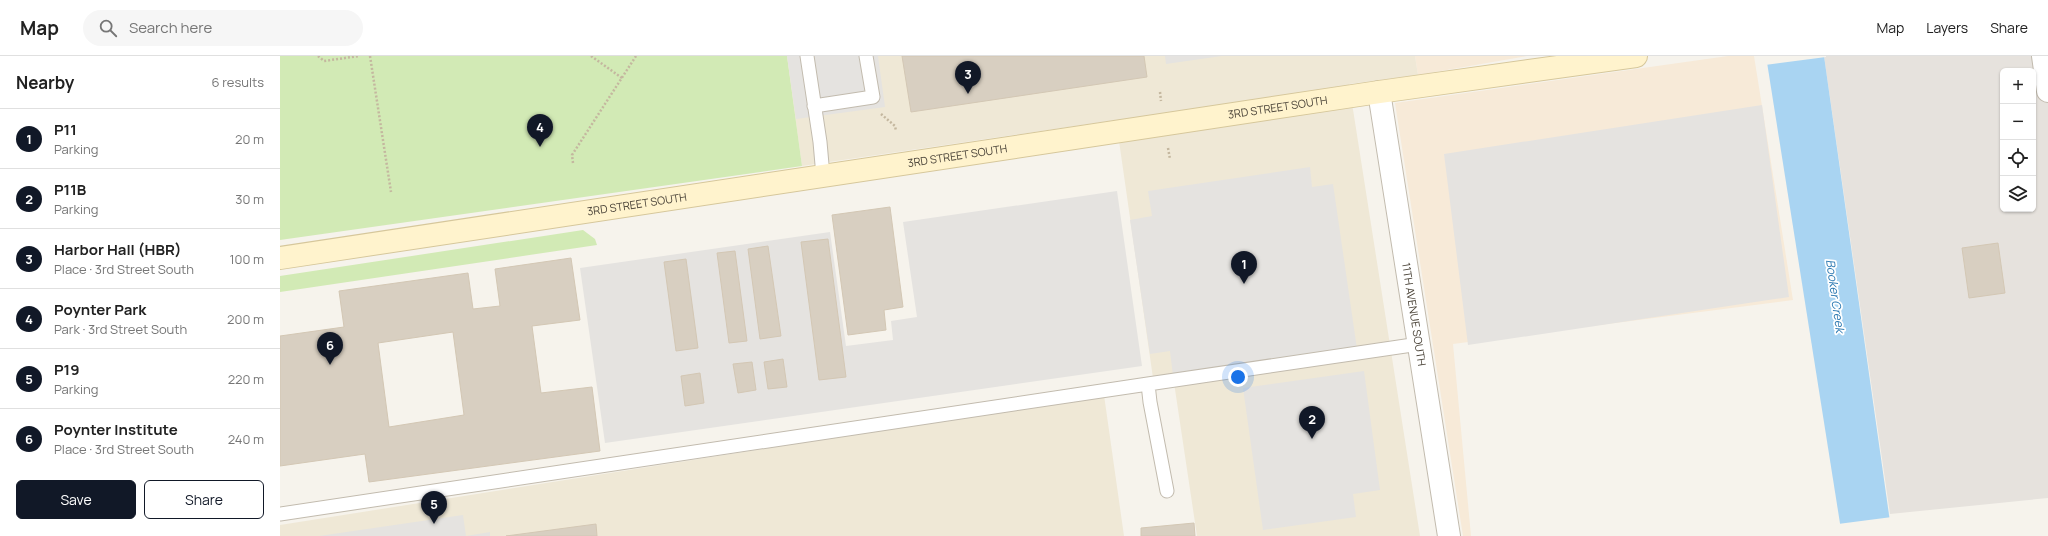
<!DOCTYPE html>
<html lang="en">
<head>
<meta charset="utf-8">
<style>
  :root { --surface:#fff; --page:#f6f6f6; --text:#222; --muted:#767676; --line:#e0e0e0; --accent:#111827 }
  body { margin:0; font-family:Manrope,sans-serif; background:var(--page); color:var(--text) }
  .controls { position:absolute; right:12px; top:12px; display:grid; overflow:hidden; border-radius:6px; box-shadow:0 1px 3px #0004 }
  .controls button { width:36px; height:36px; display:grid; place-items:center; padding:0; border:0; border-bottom:1px solid var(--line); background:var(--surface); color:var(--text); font:20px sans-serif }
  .you { position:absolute; left:958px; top:321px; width:14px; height:14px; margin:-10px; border:3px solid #fff; border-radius:50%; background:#1a73e8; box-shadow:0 0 0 6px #1a73e833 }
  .badge { display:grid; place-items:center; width:26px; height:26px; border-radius:50%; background:var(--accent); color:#fff; font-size:13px; font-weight:700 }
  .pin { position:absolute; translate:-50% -33px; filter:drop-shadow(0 1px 2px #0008) }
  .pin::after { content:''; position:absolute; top:21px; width:14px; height:12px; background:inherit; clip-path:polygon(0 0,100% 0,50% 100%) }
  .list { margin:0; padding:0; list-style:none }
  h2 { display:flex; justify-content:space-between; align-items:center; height:52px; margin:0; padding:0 16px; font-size:17px }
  h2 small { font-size:13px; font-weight:400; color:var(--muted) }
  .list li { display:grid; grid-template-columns:26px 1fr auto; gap:12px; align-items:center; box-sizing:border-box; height:60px; padding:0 16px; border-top:1px solid var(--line) }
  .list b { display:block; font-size:15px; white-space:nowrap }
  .list p { margin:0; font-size:13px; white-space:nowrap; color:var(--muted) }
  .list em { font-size:13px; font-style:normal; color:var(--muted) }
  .actions { display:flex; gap:8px; padding:12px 16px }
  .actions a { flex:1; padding:9px 0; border:1px solid var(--accent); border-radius:6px; text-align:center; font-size:14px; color:var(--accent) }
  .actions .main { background:var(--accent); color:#fff }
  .icon { flex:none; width:22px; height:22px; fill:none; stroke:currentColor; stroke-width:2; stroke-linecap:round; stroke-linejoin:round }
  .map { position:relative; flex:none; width:1768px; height:480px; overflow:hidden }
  header { display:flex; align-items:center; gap:24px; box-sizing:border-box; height:56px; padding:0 20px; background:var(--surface); border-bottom:1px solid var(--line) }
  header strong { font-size:19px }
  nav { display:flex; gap:22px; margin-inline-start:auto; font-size:14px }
  .search { width:280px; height:36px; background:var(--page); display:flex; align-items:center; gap:10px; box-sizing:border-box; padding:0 14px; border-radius:22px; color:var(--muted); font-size:15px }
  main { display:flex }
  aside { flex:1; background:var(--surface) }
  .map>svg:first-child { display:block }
  .commercial { fill:#f7ead8 }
  .industrial { fill:#e6e2dd; fill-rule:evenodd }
  .education { fill:#efe8d6 }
  .green { fill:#d2eab5 }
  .parking { fill:#e5e3e0 }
  .water { fill:#a9d4f2 }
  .pier { fill:#f6f3ec }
  .building { fill:#d8cfc1; stroke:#d3c7b4; fill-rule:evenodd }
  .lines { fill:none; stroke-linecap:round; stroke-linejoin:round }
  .lane-casing { stroke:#c2bbae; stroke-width:15 }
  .street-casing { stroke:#c2bbae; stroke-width:24 }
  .secondary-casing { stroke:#d6c79b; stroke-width:24 }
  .path { stroke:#c4b79f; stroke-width:2.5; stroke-dasharray:2 2; stroke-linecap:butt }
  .lane { stroke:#fff; stroke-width:13 }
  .street { stroke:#fff; stroke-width:22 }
  .secondary { stroke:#fff3cd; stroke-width:22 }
  .labels { text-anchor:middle; stroke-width:3.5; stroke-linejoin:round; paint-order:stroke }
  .street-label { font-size:11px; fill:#4b4439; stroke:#fff }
  .water-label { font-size:12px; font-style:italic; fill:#2e7ab2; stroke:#fff }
</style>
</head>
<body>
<header>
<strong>Map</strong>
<div class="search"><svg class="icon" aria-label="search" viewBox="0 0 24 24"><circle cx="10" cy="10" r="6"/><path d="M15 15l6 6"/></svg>Search here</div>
<nav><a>Map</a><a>Layers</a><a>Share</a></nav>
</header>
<main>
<aside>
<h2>Nearby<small>6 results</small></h2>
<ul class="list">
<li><span class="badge">1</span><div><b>P11</b><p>Parking</p></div><em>20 m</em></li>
<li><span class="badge">2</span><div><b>P11B</b><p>Parking</p></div><em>30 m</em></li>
<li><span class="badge">3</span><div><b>Harbor Hall (HBR)</b><p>Place · 3rd Street South</p></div><em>100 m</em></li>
<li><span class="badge">4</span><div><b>Poynter Park</b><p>Park · 3rd Street South</p></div><em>200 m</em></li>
<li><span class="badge">5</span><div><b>P19</b><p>Parking</p></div><em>220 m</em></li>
<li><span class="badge">6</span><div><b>Poynter Institute</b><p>Place · 3rd Street South</p></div><em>240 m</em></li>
</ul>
<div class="actions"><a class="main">Save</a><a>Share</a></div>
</aside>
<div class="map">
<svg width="1768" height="480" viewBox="0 0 1768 480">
  <rect width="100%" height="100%" fill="#f6f3ec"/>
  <path class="commercial" d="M1135 0H1247L1138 19Z
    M1448 0H1474L1513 244 1173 288 1191 480H1183L1115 47Z"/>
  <path class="industrial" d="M1544 0H1768V442L1610 458ZM1723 15H1753V153H1723Z"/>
  <path class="education" d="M507 0H1135L1138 19 1069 28 1140 480H917L893 320 873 322 836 64 522 110Z
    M824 339 844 480H0V469Z"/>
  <path class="green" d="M0 0H507L522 110 0 184Z
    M303 174 315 183 317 189 0 236V220Z"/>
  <path class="parking" d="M507 0H598L605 51 516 63Z
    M885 0H942L886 8Z
    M1482 49 1509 241 1188 289 1164 98Z
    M1030 111 1032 131 1053 128 1077 293 893 320 890 295 870 298 850 164 872 160 868 135Z
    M837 135 862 310 325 387 300 212 550 176 566 290 613 284 611 265 637 261 623 166Z
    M1084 315 1100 434 1073 438 1076 461 983 474 963 332Z
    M183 459 186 480 210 476V480H39Z"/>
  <path class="water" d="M1486 0H1544L1612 480H1562Z"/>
  <path class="pier" d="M1484 0H1546V1L1485 9Z
    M1612 461 1614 480H1560L1558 468Z"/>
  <path class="building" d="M622 0H864L867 21 631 56Z
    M610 151 623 251 604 254 606 274 568 279 552 159Z
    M548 183 566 321 539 324 521 186Z
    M1718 187 1725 237 1689 242 1682 192Z
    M488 190 501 280 480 283 468 193Z
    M455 195 467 285 449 287 437 197Z
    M291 202 300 264 252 270 261 337 312 331 320 395 89 426 85 398 0 410V280L64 271 59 235 188 217 193 253 220 250 215 213ZM173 276 184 359 109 371 98 287Z
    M406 203 418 292 396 295 384 206Z
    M503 303 507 331 488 333 484 306Z
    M472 306 476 334 458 337 453 308Z
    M420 317 424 347 405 350 401 320Z
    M914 467 915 480H861V472Z
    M316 468 317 480H226Z"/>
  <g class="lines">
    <defs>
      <path id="lane" d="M527 0 540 86 543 120
        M534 50 593 41 586 0
        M868 328 1139 288
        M0 458 868 328 870 346 887 435"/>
      <g id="street">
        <path d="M1763 0 1768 35"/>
        <path id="s1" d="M1099 36 1169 480"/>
      </g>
      <g id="secondary">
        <path id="s2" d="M0 202 1099 36 1356 0"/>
      </g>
    </defs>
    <use href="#lane" class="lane-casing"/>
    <use href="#street" class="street-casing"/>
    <use href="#secondary" class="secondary-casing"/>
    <path class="path" d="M38 0 44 5 79 0
      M90 0 111 136
      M311 0 342 22
      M880 36 881 45
      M601 58 615 70 616 75
      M888 92 890 103
      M293 107 292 99 356 0"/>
    <use href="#lane" class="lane"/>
    <use href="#street" class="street"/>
    <use href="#secondary" class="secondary"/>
  </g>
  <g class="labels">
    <g class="street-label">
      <text dy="4" stroke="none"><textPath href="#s2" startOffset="1009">3RD STREET SOUTH</textPath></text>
      <text dy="4" stroke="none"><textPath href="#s2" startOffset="685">3RD STREET SOUTH</textPath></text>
      <text dy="4" stroke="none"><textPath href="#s2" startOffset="361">3RD STREET SOUTH</textPath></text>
      <text dy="4" stroke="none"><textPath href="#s1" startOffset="225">11TH AVENUE SOUTH</textPath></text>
    </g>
    <g class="water-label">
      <text transform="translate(1555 240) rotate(82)" y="4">Booker Creek</text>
    </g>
  </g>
</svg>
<div class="controls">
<button>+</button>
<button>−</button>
<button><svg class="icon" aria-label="locate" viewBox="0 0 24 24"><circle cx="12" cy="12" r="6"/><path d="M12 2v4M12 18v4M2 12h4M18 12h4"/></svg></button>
<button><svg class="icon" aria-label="layers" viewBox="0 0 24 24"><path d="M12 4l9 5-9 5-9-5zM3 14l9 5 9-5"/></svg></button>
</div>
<div class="you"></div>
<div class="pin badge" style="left:964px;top:228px">1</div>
<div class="pin badge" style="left:1032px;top:383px">2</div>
<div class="pin badge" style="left:688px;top:38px">3</div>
<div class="pin badge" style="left:260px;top:91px">4</div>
<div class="pin badge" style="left:154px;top:468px">5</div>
<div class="pin badge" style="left:50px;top:309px">6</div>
</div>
</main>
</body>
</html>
